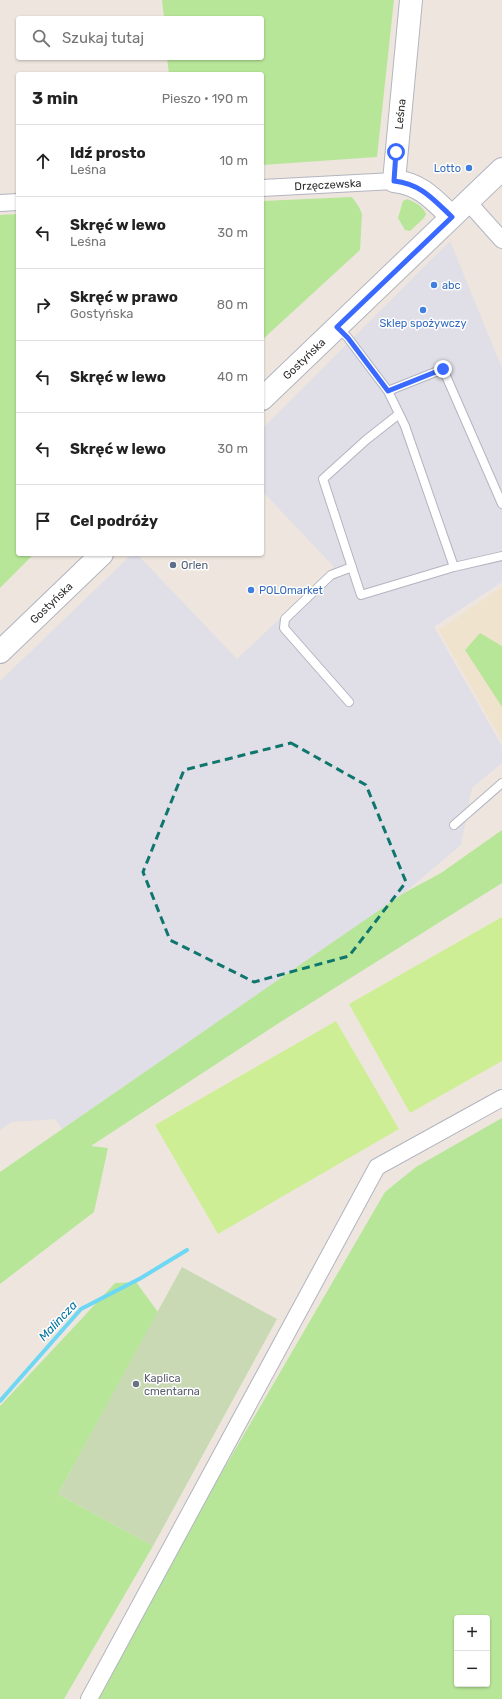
<!DOCTYPE html>
<html lang="pl">
<head>
<meta charset="utf-8">
<style>
  :root { --surface:#fff; --page:#f6f6f6; --text:#222; --muted:#767676; --line:#e0e0e0 }
  body { margin:0; font-family:Rubik,sans-serif; background:var(--page); color:var(--text) }
  .controls { position:absolute; right:12px; bottom:12px; display:grid; overflow:hidden; border-radius:4px; box-shadow:0 1px 3px #0004 }
  .controls button { width:36px; height:36px; display:grid; place-items:center; padding:0; border:0; border-bottom:1px solid var(--line); background:var(--surface); color:var(--text); font:20px sans-serif }
  .stop { position:absolute; width:12px; height:12px; margin:-9px; border:3px solid #3a69ff; border-radius:50%; background:#fff }
  .stop.end { background:#3a69ff; border-color:#fff; box-shadow:0 1px 4px #0008 }
  .list { margin:0; padding:0; list-style:none }
  h2 { display:flex; justify-content:space-between; align-items:center; height:52px; margin:0; padding:0 16px; font-size:17px }
  h2 small { font-size:13px; font-weight:400; color:var(--muted) }
  .list li { display:grid; grid-template-columns:26px 1fr auto; gap:12px; align-items:center; box-sizing:border-box; height:72px; padding:0 16px; border-top:1px solid var(--line) }
  .list b { display:block; font-size:15px; white-space:nowrap }
  .list p { margin:0; font-size:13px; white-space:nowrap; color:var(--muted) }
  .list em { font-size:13px; font-style:normal; color:var(--muted) }
  .icon { flex:none; width:22px; height:22px; fill:none; stroke:currentColor; stroke-width:2; stroke-linecap:round; stroke-linejoin:round }
  .map { position:relative; flex:none; width:502px; height:1699px; overflow:hidden }
  .search { position:absolute; background:var(--surface); box-shadow:0 1px 3px #0004; left:16px; top:16px; width:248px; height:44px; display:flex; align-items:center; gap:10px; box-sizing:border-box; padding:0 14px; border-radius:4px; color:var(--muted); font-size:15px }
  .panel { position:absolute; background:var(--surface); box-shadow:0 1px 3px #0004; left:16px; top:72px; width:248px; height:484px; border-radius:4px }
  .map>svg:first-child { display:block }
  .industrial { fill:#e0dee6 }
  .education { fill:#f0e3cd }
  .green { fill:#b7e699; fill-rule:evenodd }
  .cemetery { fill:#c8d9b4 }
  .pitch { fill:#cdee94 }
  .lines { fill:none; stroke-linecap:round; stroke-linejoin:round }
  .stream { stroke:#6dd7f4; stroke-width:4 }
  .lane-casing { stroke:#b2b5c0; stroke-width:10 }
  .street-casing { stroke:#b2b5c0; stroke-width:18 }
  .secondary-casing { stroke:#b2b5c0; stroke-width:24 }
  .lane { stroke:#fff; stroke-width:8 }
  .street { stroke:#fff; stroke-width:16 }
  .secondary { stroke:#fff; stroke-width:22 }
  .route { stroke:#3a69ff; stroke-width:5 }
  .marked { fill:none; stroke:#0f766e; stroke-width:3; stroke-dasharray:8 5; stroke-linejoin:round }
  .shop-dot { fill:#3f7fe0; stroke:#fff; stroke-width:1.5 }
  .service-dot { fill:#5c6f8a; stroke:#fff; stroke-width:1.5 }
  .worship-dot { fill:#6b7280; stroke:#fff; stroke-width:1.5 }
  .labels { text-anchor:middle; stroke-width:3; stroke-linejoin:round; paint-order:stroke }
  .street-label { font-size:11px; fill:#2c2c2c; stroke:#fff }
  .shop-label { font-size:11px; fill:#366cbe; stroke:#fff; text-anchor:start }
  .service-label { font-size:11px; fill:#4e5e75; stroke:#fff; text-anchor:start }
  .worship-label { font-size:11px; fill:#5b616d; stroke:#fff; text-anchor:start }
  .water-label { font-size:12px; font-style:italic; fill:#0877a4; stroke:#fff }
</style>
</head>
<body>
<div class="map">
<svg width="502" height="1699" viewBox="0 0 502 1699">
  <rect width="100%" height="100%" fill="#eee6de"/>
  <path class="industrial" d="M450 241 502 368V582L434 627 502 746V763L472 788 461 845 404 893 62 1129 55 1119 12 1122 0 1130V681L132 554H137L237 659 334 567 262 491V429Z"/>
  <path class="education" d="M502 587V741L439 630Z"/>
  <path class="green" d="M162 0H394L377 157 262 165V74H169L167 58H262V18H164Z
    M352 197 359 207 362 214 360 250 262 340V201Z
    M407 199C415 202 423 206 426 214L424 218 410 231 405 230 398 218 403 201Z
    M18 214V554H34L0 588V215Z
    M480 633 502 646V707L465 650Z
    M502 830V883L279 1023 91 1146 108 1148 94 1212 0 1284V1172L404 893 441 873Z
    M502 1118V1699H96L168 1565 385 1192 416 1167ZM457 1618H487V1684H457Z
    M136 1282 158 1312 58 1494 153 1546 64 1699H0V1406L115 1283Z"/>
  <path class="cemetery" d="M182 1267 277 1319 153 1546 58 1494Z"/>
  <path class="pitch" d="M502 917V1061L410 1113 349 1004Z
    M336 1021 399 1129 218 1234 155 1125Z"/>
  <g class="lines">
    <path class="stream" d="M0 1401 81 1309 141 1278 187 1250"/>
    <defs>
      <path id="lane" d="M338 327 348 338 388 391 405 426 454 567
        M388 391 443 369 502 504
        M399 414 366 440 323 479 361 595 454 567 502 556
        M349 702 284 628 285 619 331 575 352 567
        M454 825 502 783"/>
      <g id="street">
        <path id="s1" d="M262 188 394 181"/>
        <path d="M468 202 502 240"/>
        <path d="M0 203 18 202"/>
        <path d="M89 1699 377 1167 502 1098"/>
      </g>
      <g id="secondary">
        <path d="M411 0 394 181C421 184 433 199 452 217"/>
        <path id="s2" d="M262 399 502 169"/>
        <path id="s3" d="M0 652 102 554"/>
      </g>
    </defs>
    <use href="#lane" class="lane-casing"/>
    <use href="#street" class="street-casing"/>
    <use href="#secondary" class="secondary-casing"/>
    <use href="#lane" class="lane"/>
    <use href="#street" class="street"/>
    <use href="#secondary" class="secondary"/>
  </g>
  <g class="lines">
    <path class="route" d="M396 152 394 181C421 184 433 199 452 217L337 327 348 338 388 391 443 369"/>
  </g>
  <path class="marked" d="M291 743 366 785 406 882 349 956 254 982 170 940 143 872 184 770Z"/>
  <g class="shop-dot">
    <circle cx="469" cy="168" r="4"/>
    <circle cx="434" cy="285" r="4"/>
    <circle cx="423" cy="310" r="4"/>
    <circle cx="251" cy="590" r="4"/>
  </g>
  <circle class="service-dot" cx="173" cy="565" r="4"/>
  <circle class="worship-dot" cx="136" cy="1384" r="4"/>
  <g class="labels">
    <g class="street-label">
      <text transform="translate(400 114) rotate(-84)" y="4">Leśna</text>
      <text dy="4" stroke="none"><textPath href="#s1" startOffset="66">Drzęczewska</textPath></text>
      <text dy="4" stroke="none"><textPath href="#s2" startOffset="58">Gostyńska</textPath></text>
      <text dy="4" stroke="none"><textPath href="#s3" startOffset="71">Gostyńska</textPath></text>
    </g>
    <g class="shop-label">
      <text x="461" y="172" text-anchor="end">Lotto</text>
      <text x="442" y="289">abc</text>
      <text x="423" y="327" text-anchor="middle">Sklep spożywczy</text>
      <text x="259" y="594">POLOmarket</text>
    </g>
    <g class="service-label">
      <text x="181" y="569">Orlen</text>
    </g>
    <g class="worship-label">
      <text x="144" y="1382">Kaplica<tspan x="144" dy="13">cmentarna</tspan></text>
    </g>
    <g class="water-label">
      <text transform="translate(58 1321) rotate(-47)" y="4">Malincza</text>
    </g>
  </g>
</svg>
<div class="controls">
<button>+</button>
<button>−</button>
</div>
<div class="stop" style="left:396px;top:152px"></div>
<div class="stop end" style="left:443px;top:369px"></div>
<div class="search"><svg class="icon" aria-label="search" viewBox="0 0 24 24"><circle cx="10" cy="10" r="6"/><path d="M15 15l6 6"/></svg>Szukaj tutaj</div>
<section class="panel">
<h2>3 min<small>Pieszo · 190 m</small></h2>
<ul class="list">
<li><svg class="icon" aria-label="ahead" viewBox="0 0 24 24"><path d="M12 20V5M6 11l6-6 6 6"/></svg><div><b>Idź prosto</b><p>Leśna</p></div><em>10 m</em></li>
<li><svg class="icon" aria-label="left" viewBox="0 0 24 24"><path d="M17 20v-9H6M10 6l-5 5 5 5"/></svg><div><b>Skręć w lewo</b><p>Leśna</p></div><em>30 m</em></li>
<li><svg class="icon" aria-label="right" viewBox="0 0 24 24"><path d="M7 20v-9h11M14 6l5 5-5 5"/></svg><div><b>Skręć w prawo</b><p>Gostyńska</p></div><em>80 m</em></li>
<li><svg class="icon" aria-label="left" viewBox="0 0 24 24"><path d="M17 20v-9H6M10 6l-5 5 5 5"/></svg><div><b>Skręć w lewo</b></div><em>40 m</em></li>
<li><svg class="icon" aria-label="left" viewBox="0 0 24 24"><path d="M17 20v-9H6M10 6l-5 5 5 5"/></svg><div><b>Skręć w lewo</b></div><em>30 m</em></li>
<li><svg class="icon" aria-label="arrive" viewBox="0 0 24 24"><path d="M6 21V4h12l-3 4 3 4H6"/></svg><div><b>Cel podróży</b></div></li>
</ul>
</section>
</div>
</body>
</html>
